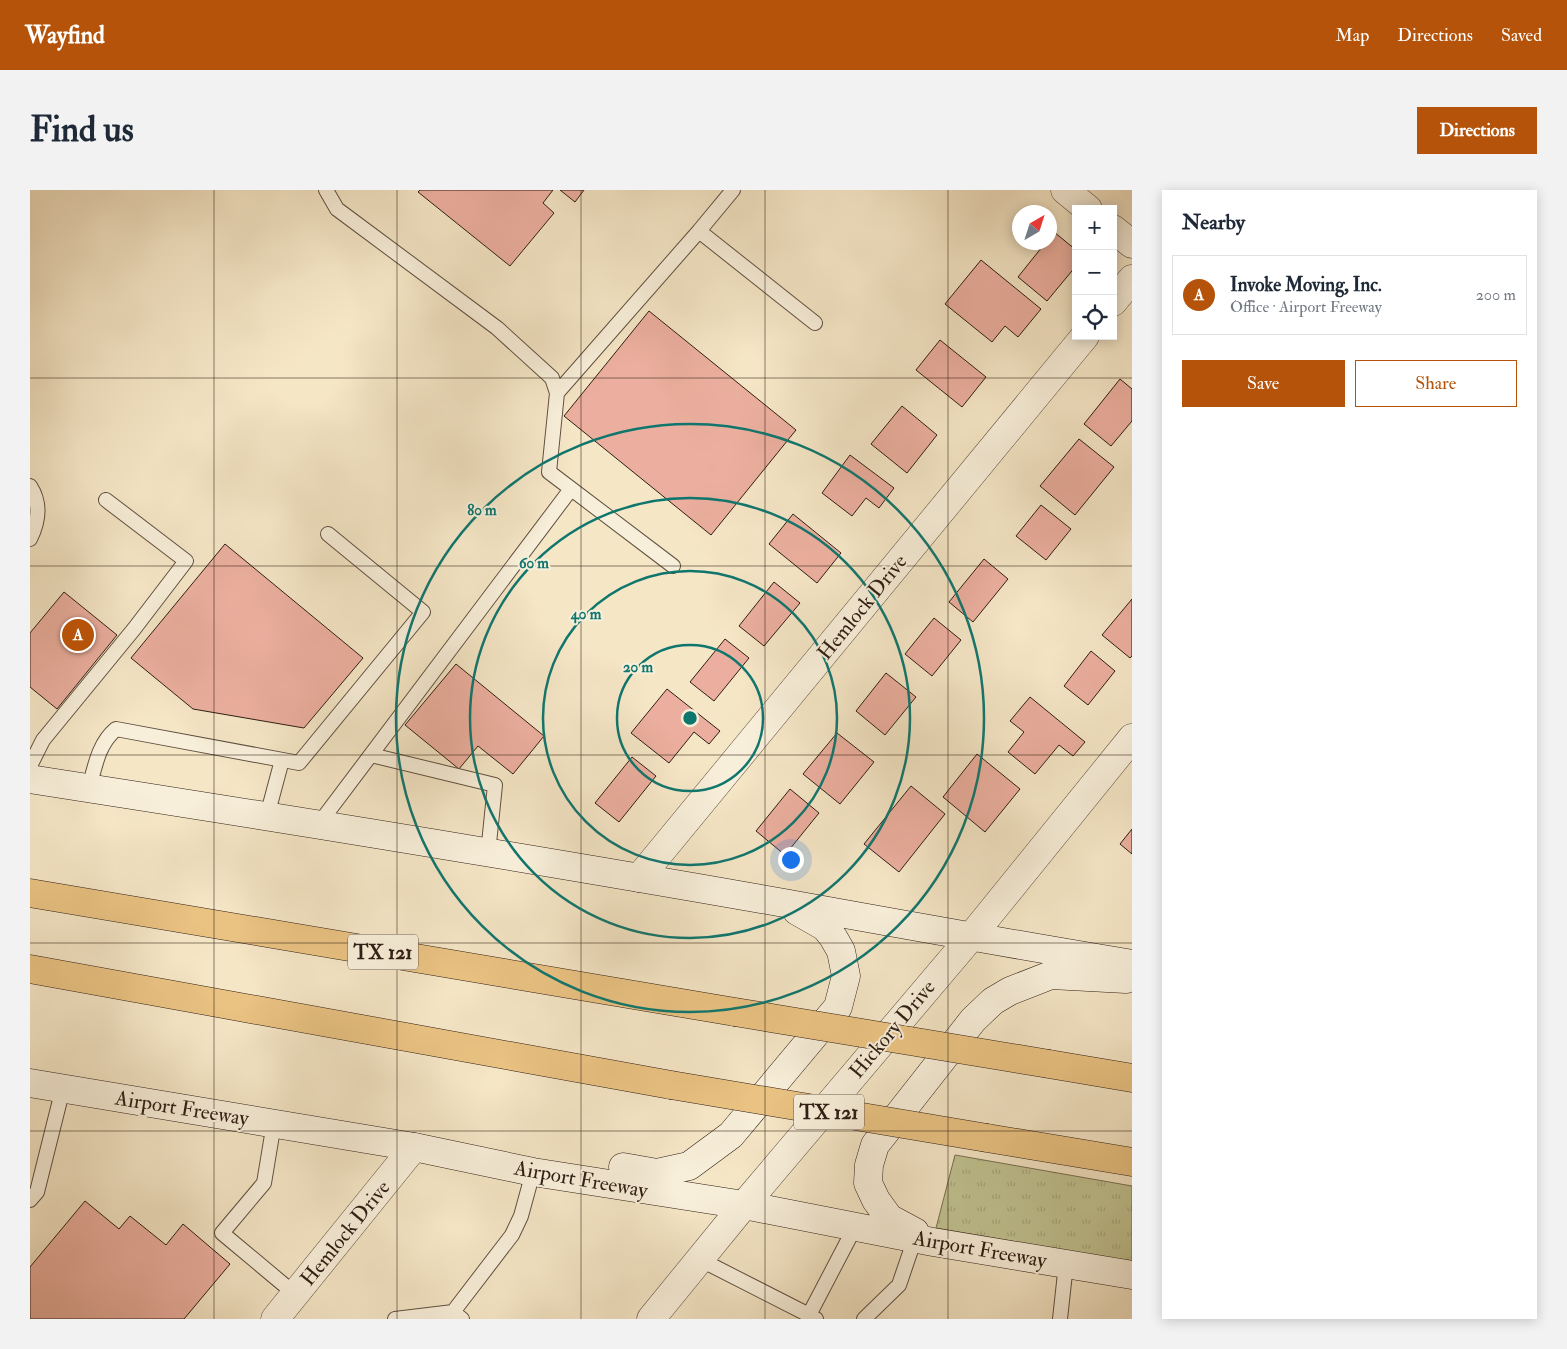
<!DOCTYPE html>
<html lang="en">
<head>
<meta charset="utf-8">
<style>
  :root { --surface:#fff; --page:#f2f2f3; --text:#1f2937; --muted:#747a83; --line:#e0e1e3; --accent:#b45309 }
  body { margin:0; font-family:"IM FELL Double Pica",serif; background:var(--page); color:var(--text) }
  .controls { position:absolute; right:15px; top:15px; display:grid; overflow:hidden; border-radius:0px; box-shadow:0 2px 12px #0003 }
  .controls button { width:45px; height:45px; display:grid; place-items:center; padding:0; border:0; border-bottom:1px solid var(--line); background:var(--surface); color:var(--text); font:25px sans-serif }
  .compass { position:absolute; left:982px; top:15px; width:45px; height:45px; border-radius:50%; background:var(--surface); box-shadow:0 2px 12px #0003; rotate:39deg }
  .you { position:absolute; left:760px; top:669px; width:18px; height:18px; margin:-12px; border:4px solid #fff; border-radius:50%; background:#1a73e8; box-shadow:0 0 0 8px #1a73e833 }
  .badge { display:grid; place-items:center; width:32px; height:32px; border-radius:50%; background:var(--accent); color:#fff; font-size:16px; font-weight:700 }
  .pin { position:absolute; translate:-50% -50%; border:2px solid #fff; box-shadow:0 1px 5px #0006 }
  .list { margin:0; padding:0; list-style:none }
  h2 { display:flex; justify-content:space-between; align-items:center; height:65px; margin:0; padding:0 20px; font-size:21px }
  h2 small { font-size:16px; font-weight:400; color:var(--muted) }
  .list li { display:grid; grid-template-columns:32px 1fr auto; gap:15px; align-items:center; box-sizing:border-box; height:80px; margin:0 10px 10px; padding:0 10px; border:1px solid var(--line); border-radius:0px }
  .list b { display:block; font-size:19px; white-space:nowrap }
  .list p { margin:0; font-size:16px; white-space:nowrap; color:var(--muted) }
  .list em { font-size:16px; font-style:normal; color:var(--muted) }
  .actions { display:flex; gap:10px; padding:15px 20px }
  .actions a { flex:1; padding:11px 0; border:1px solid var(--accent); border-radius:0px; text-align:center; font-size:18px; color:var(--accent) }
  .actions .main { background:var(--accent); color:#fff }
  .icon { flex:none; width:28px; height:28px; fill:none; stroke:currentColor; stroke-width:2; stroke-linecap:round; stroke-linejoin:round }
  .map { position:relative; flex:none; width:1102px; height:1129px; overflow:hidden; border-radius:0px }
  header { display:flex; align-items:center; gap:30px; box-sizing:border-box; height:70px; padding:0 25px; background:var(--accent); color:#fff }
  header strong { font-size:24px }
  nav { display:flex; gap:28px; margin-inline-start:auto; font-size:18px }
  .intro { display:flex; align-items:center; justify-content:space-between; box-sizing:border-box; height:120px; padding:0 30px }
  h1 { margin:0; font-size:35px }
  .button { padding:12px 22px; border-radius:0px; background:var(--accent); color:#fff; font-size:18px; font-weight:700 }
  main { display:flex; gap:30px; padding:0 30px }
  aside { flex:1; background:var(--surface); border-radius:0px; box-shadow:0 2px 12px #0003 }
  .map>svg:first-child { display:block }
  .grass { fill:url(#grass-tufts); stroke:#787053 }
  .building { fill:#ecaf9f; stroke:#2e1d14 }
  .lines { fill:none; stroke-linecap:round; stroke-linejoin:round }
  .lane-casing { stroke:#604f40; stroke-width:16 }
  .street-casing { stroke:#604f40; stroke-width:29 }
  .secondary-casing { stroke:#2e1d14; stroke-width:29 }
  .highway-casing { stroke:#2e1d14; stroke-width:29 }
  .lane { stroke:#f8efda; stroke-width:14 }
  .street { stroke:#f8efda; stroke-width:28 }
  .secondary { stroke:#f8efda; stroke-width:28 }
  .highway { stroke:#eac383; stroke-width:28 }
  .highway-bridge-casing { stroke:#2e1d14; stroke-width:29; stroke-linecap:butt }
  .highway-bridge { stroke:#eac383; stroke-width:28 }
  .grid { fill:none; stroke:#2e1d14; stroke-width:1; stroke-opacity:0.55 }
  .ring { fill:none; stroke:#0f766e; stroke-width:2.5 }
  .labels { text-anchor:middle; stroke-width:4; stroke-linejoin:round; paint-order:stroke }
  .shield { fill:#f8efda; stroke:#6b5c4f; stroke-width:1 }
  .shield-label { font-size:20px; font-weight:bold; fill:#2e1d14 }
  .street-label { font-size:21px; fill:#2e1d14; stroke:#f8efda }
  .centre { fill:#0f766e; stroke:#f8efda; stroke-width:2.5 }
  .ring-label { font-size:15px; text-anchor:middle; font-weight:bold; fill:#0f766e; stroke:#f8efda; stroke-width:4; stroke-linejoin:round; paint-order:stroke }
</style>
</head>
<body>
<header>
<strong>Wayfind</strong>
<nav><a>Map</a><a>Directions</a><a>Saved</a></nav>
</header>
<div class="intro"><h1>Find us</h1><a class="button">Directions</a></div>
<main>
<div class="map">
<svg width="1102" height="1129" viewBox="0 0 1102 1129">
  <defs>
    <pattern id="grass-tufts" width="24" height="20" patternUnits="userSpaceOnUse" patternTransform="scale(1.25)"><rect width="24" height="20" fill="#c1c392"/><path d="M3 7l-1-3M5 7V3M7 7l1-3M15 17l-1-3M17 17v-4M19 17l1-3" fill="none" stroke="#a6a77d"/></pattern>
  </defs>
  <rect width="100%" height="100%" fill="#f5e6c6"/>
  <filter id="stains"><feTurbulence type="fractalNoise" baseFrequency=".004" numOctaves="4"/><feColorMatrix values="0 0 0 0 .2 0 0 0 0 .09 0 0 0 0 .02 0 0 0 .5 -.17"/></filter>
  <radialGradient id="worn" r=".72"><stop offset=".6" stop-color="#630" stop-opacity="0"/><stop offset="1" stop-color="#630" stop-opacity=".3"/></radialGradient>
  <path class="grass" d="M925 965 1102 996V1072L906 1038Z"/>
  <path class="building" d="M390 0H523L513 13 524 23 480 76 388 2Z
    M530 0H554L545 12Z
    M1024 42 1046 60V76L1017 111 988 87 1016 52H1019V48Z
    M951 70 1011 119 988 147 975 136 962 152 915 114Z
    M619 121 766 240 681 345 534 226Z
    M910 150 956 187 932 217 886 180Z
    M1090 189 1102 199V231L1081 256 1054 234Z
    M872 216 907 245 877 283 841 254Z
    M1049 249 1084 277 1045 325 1010 296Z
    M820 265 864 298 849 318 836 308 822 326 792 303Z
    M1011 315 1041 339 1016 370 986 346Z
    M763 324 811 363 787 393 739 354Z
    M195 354 333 468 274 538 163 519 101 468Z
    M954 369 978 389 943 432 919 412Z
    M744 392 770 413 734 456 709 436Z
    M34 402 87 445 27 519 0 497V443Z
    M1102 409V466L1100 468 1072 445Z
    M904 428 931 450 902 486 875 464Z
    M695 449 719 468 684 511 660 492Z
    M1061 461 1085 481 1058 515 1034 496Z
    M426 474 514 546 483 584 448 556 429 579 375 535Z
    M856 483 886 507 855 545 826 521Z
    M637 499 690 541 679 554 664 542 639 573 601 543Z
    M1000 507 1055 552 1043 566 1029 555 1005 584 978 562 994 542 980 531Z
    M807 543 844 572 810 614 773 584Z
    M947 564 990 599 955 642 913 607Z
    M602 567 626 586 589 632 565 613Z
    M881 596 915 624 869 682 834 654Z
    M760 599 789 623 755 665 726 641Z
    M1102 639V664L1090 654Z
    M55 1011 89 1039 100 1026 136 1055 153 1034 200 1074 154 1129H0V1077Z"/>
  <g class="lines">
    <defs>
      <path id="lane" d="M296 0 307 19 467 138 522 188 527 203 519 282 643 376
        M669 41 785 133
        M527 203 669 41 703 0
        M0 296C11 313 9 331 0 349
        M341 565 465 595 458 663
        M0 576 13 550 104 439 156 371 76 310
        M59 598C65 577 68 554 86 539L269 573 393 422 298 344
        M237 626 252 570
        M288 635 541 299
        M244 933 234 993 192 1043 265 1104
        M0 1010 7 1002 33 898
        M671 1070 779 1125
        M365 1129 423 1122
        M432 1129 423 1122 482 1045 491 1026 503 982
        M786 1129 779 1125 825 1037
        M834 1129 869 1095 885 1048
        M1030 1129 1036 1074"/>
      <path id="street" d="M1035 0 1058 19
        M1083 39 1102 54
        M1083 112 1102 89
        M609 688 1055 146
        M245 1129 384 957
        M621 1129 714 1015 940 748 1102 548"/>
      <path id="secondary" d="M0 589C252 628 503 669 754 713 870 734 986 755 1102 774
        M0 893 384 957 503 982 714 1015 903 1052 1102 1085
        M593 977 627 983 659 976 701 945 808 817 816 786 811 761 803 747 795 737 767 721
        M885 1042 859 1028 846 1010 838 993 839 975 845 955 943 830 963 811 980 801 1021 785 1096 789"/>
      <path id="highway" d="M0 703 705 822
        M0 779 641 895
        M1019 874 1102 888
        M957 948 1102 972"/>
    </defs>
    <use href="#lane" class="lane-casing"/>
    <use href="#street" class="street-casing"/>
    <use href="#secondary" class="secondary-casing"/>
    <use href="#highway" class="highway-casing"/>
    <use href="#lane" class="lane"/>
    <use href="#street" class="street"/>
    <use href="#secondary" class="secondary"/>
    <use href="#highway" class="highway"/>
    <defs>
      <path id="highway-bridge" d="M705 822 1019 874
        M641 895 957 948"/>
    </defs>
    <use href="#highway-bridge" class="highway-bridge-casing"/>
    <use href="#highway-bridge" class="highway-bridge"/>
  </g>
  <path class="grid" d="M184 0V1129M367 0V1129M551 0V1129M735 0V1129M918 0V1129M0 188H1102M0 376H1102M0 565H1102M0 753H1102M0 941H1102"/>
  <g class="ring">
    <circle cx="660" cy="528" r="73"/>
    <circle cx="660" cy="528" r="147"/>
    <circle cx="660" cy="528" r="220"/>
    <circle cx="660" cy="528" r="294"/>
  </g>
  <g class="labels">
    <g class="shield">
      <rect x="318" y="744.5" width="70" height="35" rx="4"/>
      <rect x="764" y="904.5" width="70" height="35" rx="4"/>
    </g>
    <g class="shield-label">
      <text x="353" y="769">TX 121</text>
      <text x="799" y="929">TX 121</text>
    </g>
    <g class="street-label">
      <text transform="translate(832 417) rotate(-51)" y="7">Hemlock Drive</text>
      <text transform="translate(862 839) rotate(-50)" y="7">Hickory Drive</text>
      <text transform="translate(152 918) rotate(9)" y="7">Airport Freeway</text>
      <text transform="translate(551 989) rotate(10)" y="7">Airport Freeway</text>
      <text transform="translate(315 1043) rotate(-51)" y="7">Hemlock Drive</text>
      <text transform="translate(950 1059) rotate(10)" y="7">Airport Freeway</text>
    </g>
  </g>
  <circle cx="660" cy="528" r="8" class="centre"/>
  <g class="ring-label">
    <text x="452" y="325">80 m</text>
    <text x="504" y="378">60 m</text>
    <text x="556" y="429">40 m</text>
    <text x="608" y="482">20 m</text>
  </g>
  <rect width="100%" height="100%" filter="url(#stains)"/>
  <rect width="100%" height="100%" fill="url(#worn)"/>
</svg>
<div class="controls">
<button>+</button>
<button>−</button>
<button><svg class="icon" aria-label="locate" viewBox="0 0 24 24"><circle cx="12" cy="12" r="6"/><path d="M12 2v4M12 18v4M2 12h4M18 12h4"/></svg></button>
</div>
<svg class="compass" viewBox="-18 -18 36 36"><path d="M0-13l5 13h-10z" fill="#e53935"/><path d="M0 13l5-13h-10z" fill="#747a83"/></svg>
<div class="you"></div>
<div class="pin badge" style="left:48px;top:445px">A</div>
</div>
<aside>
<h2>Nearby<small></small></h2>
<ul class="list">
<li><span class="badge">A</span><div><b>Invoke Moving, Inc.</b><p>Office · Airport Freeway</p></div><em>200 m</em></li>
</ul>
<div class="actions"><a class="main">Save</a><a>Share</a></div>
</aside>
</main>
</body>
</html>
